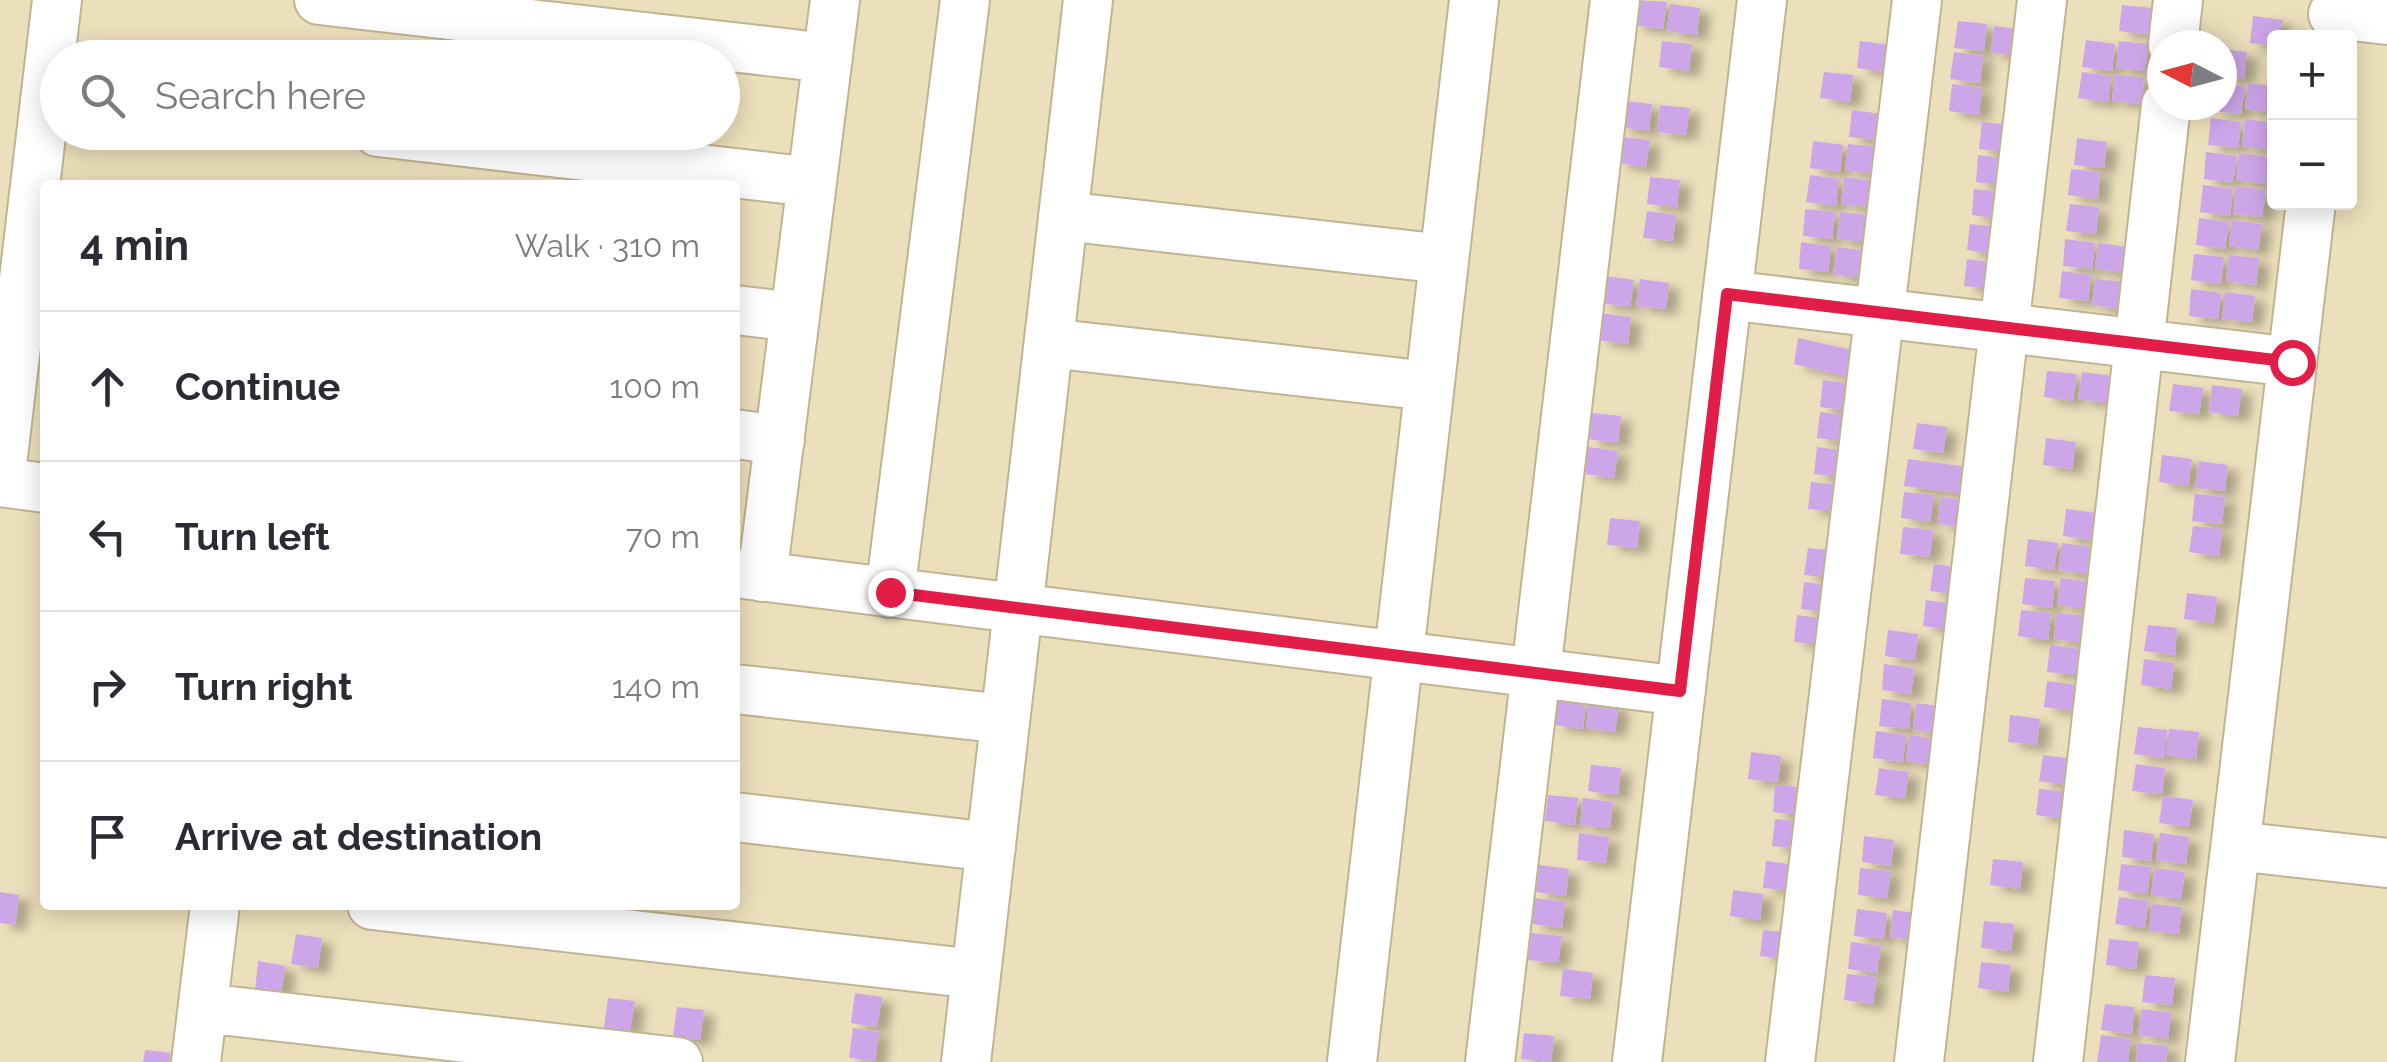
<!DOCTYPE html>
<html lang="en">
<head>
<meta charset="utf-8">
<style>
  :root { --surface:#fff; --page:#f7f7f7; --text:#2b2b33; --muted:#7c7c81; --line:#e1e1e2 }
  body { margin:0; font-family:Raleway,sans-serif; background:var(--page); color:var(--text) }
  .controls { position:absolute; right:30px; top:30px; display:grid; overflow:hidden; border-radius:10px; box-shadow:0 5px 25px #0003 }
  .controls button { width:90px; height:90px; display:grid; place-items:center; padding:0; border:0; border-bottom:2px solid var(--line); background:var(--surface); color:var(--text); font:50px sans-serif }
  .compass { position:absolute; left:2147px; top:30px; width:90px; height:90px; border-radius:50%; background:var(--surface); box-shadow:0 5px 25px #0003; rotate:276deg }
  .stop { position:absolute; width:30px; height:30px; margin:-22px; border:8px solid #e11d48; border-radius:50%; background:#fff }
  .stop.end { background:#e11d48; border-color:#fff; box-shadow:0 2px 10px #0008 }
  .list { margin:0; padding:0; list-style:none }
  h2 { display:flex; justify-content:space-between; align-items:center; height:130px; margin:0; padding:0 40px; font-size:42px }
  h2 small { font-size:32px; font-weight:400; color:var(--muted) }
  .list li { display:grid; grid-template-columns:65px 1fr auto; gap:30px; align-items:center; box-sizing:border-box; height:150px; padding:0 40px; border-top:2px solid var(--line) }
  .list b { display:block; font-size:38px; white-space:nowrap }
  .list em { font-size:32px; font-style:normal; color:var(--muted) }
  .icon { flex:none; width:55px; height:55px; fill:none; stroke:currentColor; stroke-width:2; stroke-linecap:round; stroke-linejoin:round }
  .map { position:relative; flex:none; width:2387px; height:1062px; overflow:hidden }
  .search { position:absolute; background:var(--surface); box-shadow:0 5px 25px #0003; left:40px; top:40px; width:700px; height:110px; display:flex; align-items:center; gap:25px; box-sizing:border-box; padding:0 35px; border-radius:55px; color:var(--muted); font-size:38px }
  .panel { position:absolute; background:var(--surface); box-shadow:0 5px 25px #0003; left:40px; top:180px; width:700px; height:730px; border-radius:10px }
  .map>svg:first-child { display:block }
  .building { fill:#cda6e9; filter:url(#shadow) }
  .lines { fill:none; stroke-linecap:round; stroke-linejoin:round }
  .minor-casing { stroke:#c1b492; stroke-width:52 }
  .minor { stroke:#fff; stroke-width:48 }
  .route { stroke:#e11d48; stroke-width:12 }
</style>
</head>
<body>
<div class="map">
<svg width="2387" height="1062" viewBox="0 0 2387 1062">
  <defs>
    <filter id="shadow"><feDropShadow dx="11" dy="6" stdDeviation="5" flood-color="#0004"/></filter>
  </defs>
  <rect width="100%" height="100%" fill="#ecdfbb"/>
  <path class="building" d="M1636 0 1667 2 1663 29 1633 25Z
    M1670 4 1700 8 1697 35 1667 31Z
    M2122 5 2152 8 2149 35 2119 31Z
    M2253 16 2283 20 2274 46 2250 43Z
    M1958 21 1987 24 1984 51 1954 48Z
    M1994 26 2024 30 2021 56 1991 53Z
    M2086 40 2115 44 2112 71 2082 67Z
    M1662 41 1692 44 1689 71 1659 67Z
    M1860 41 1890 45 1886 72 1857 68Z
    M2119 41 2149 44 2145 71 2116 68Z
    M2222 49 2247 52 2244 79 2222 76Z
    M1954 52 1983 56 1980 83 1950 79Z
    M1824 72 1853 75 1850 102 1820 98Z
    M2082 72 2111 76 2108 102 2078 98Z
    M2115 74 2144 78 2142 104 2112 101Z
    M2248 83 2274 86V113L2245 109Z
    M1952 84 1982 88 1979 115 1949 111Z
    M2222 84 2245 87 2241 114 2212 111 2213 105H2222Z
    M1622 101 1652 104 1649 131 1619 127Z
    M1660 105 1690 108 1686 135 1657 132Z
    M1852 110 1882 114 1879 140 1849 137Z
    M2211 118 2241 122 2238 148 2208 145Z
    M2245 119 2274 123 2271 150 2242 146Z
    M1982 122 2012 125 2009 152 1979 149Z
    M1620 137 1650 140 1646 167 1617 163Z
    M2077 138 2107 142 2104 168 2074 165Z
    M1813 141 1843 145 1840 172 1810 168Z
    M1848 144 1878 147 1875 174 1845 170Z
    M2206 152 2237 156 2233 182 2204 179Z
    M2239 153 2269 157 2266 184 2236 180Z
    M1978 155 2009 159 2005 186 1976 182Z
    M2071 169 2100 172 2098 199 2068 195Z
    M1810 175 1839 179 1836 206 1806 202Z
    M1650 177 1680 180 1677 207 1647 204Z
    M1844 177 1874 181 1871 207 1841 204Z
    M2203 185 2233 189 2230 216 2200 212Z
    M2236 186 2266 190 2262 217 2233 214Z
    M1974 189 2004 192 2001 219 1972 215Z
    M2070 204 2099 207 2096 234 2066 231Z
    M1805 209 1835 212 1832 239 1803 236Z
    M1647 211 1676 215 1673 241 1643 238Z
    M1840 212 1869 215 1866 242 1837 239Z
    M2199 218 2229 222 2225 249 2196 245Z
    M2232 220 2262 224 2258 250 2229 246Z
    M1970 224 1999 227 1997 254 1967 250Z
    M2065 239 2095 243 2092 269 2063 266Z
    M1801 242 1831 246 1828 272 1799 269Z
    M2098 243 2128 247 2125 273 2095 269Z
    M1837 247 1866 251 1863 278 1833 274Z
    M2194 254 2224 257 2221 284 2191 280Z
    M2229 255 2259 258 2256 285 2226 281Z
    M1967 259 1997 263 1994 289 1964 286Z
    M2062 271 2091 275 2088 301 2059 298Z
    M1604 276 1634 280 1630 307 1600 303Z
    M1640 279 1669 283 1666 309 1636 306Z
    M2095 279 2125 282 2121 309 2092 305Z
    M2191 289 2221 293 2218 319 2189 316Z
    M2225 292 2255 296 2252 322 2222 319Z
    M1601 313 1631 317 1628 344 1598 340Z
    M1798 338 1856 351 1854 378 1794 364Z
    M2047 371 2077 374 2073 401 2044 397Z
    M2082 372 2112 376 2108 403 2078 399Z
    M1823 380 1853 384 1850 411 1820 407Z
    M2173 384 2203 388 2199 414 2169 411Z
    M2212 385 2242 389 2238 416 2209 412Z
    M1820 412 1850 416 1847 442 1817 438Z
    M1591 413 1621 416 1618 443 1588 439Z
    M1917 423 1947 427 1943 453 1913 449Z
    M2046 438 2076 442 2072 469 2043 465Z
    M1588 447 1618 451 1614 478 1585 474Z
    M1817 447 1847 451 1843 477 1814 474Z
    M2162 455 2192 459 2188 486 2159 482Z
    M1908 459 1968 467 1965 494 1904 486Z
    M2199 461 2228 465 2225 491 2195 488Z
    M1811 482 1840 485 1838 512 1808 509Z
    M1904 492 1934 495 1930 522 1901 518Z
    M2195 494 2225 497 2222 524 2192 521Z
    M1941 497 1971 501 1968 528 1938 524Z
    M2066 509 2096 513 2093 540 2063 536Z
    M1610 518 1640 521 1637 548 1607 545Z
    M2193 526 2222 529 2219 556 2189 552Z
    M1903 527 1933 530 1930 557 1900 554Z
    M2028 539 2058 543 2054 570 2025 566Z
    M2062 543 2091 547 2089 574 2058 570Z
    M1808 548 1838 551 1834 578 1804 575Z
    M1934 564 1963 568 1960 595 1930 591Z
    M2025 578 2055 581 2052 608 2022 604Z
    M2061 578 2091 582 2087 609 2057 605Z
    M1804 582 1834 586 1831 613 1801 609Z
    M2187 593 2217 597 2214 623 2184 619Z
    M1926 600 1955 604 1953 630 1923 626Z
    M2021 610 2051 613 2048 640 2018 636Z
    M2057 613 2087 616 2084 643 2054 639Z
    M1797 615 1827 619 1824 645 1794 642Z
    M2148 625 2177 628 2175 655 2144 651Z
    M1888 630 1918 634 1915 660 1885 656Z
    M2050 645 2080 649 2077 675 2047 672Z
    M2144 659 2174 663 2171 689 2141 685Z
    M1884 664 1914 668 1911 694 1882 690Z
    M2047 681 2077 685 2074 711 2044 707Z
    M1557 699 1586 702 1583 729 1553 725Z
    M1882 699 1911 703 1909 729 1879 726Z
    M1589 702 1619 705 1615 732 1586 728Z
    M1916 703 1946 707 1943 733 1913 730Z
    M2010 715 2040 719 2037 745 2008 742Z
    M2138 727 2167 730 2164 758 2134 754Z
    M2169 729 2199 732 2196 759 2166 755Z
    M1876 731 1906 735 1903 762 1873 758Z
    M1909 735 1939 739 1935 765 1906 761Z
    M1751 752 1781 756 1778 782 1748 779Z
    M2043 755 2072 759 2069 785 2039 781Z
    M2136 764 2165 768 2162 794 2132 791Z
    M1591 765 1621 768 1618 795 1588 791Z
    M1879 768 1909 772 1905 798 1875 795Z
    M1775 785 1805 788 1802 815 1773 812Z
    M2039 789 2069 792 2065 819 2036 815Z
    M1548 795 1578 798 1575 825 1545 821Z
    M2163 796 2193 800 2189 827 2159 823Z
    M1583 798 1613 802 1610 828 1580 825Z
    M1775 819 1805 822 1802 849 1772 846Z
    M2124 830 2154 834 2151 861 2122 857Z
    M1579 833 1609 837 1606 863 1577 860Z
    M2160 833 2189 837 2186 864 2156 860Z
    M1864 836 1894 840 1891 866 1862 862Z
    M1993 859 2023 862 2020 889 1990 885Z
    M1766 861 1795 865 1793 891 1763 888Z
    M2121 864 2151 867 2147 894 2118 890Z
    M1539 865 1569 869 1566 896 1536 892Z
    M1860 868 1891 871 1887 898 1858 895Z
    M2155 868 2185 872 2181 899 2151 895Z
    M1733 890 1763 894 1760 920 1730 916Z
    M0 892 19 895 15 925 0 923Z
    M2119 897 2148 901 2145 928 2115 924Z
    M1535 898 1565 902 1562 928 1532 924Z
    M2152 904 2182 907 2179 934 2149 931Z
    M1857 909 1887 913 1884 939 1854 936Z
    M1893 910 1923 914 1919 941 1890 937Z
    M1984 921 2014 924 2011 951 1981 948Z
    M1763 930 1793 933 1790 960 1760 956Z
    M1531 933 1562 936 1558 963 1528 960Z
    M296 934 322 938 318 968 291 964Z
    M2109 939 2139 942 2136 969 2106 965Z
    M1851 942 1881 946 1877 973 1848 969Z
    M258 961 285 966 281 995 255 991Z
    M1981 962 2011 965 2008 992 1978 988Z
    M1563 969 1593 973 1590 999 1560 996Z
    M1847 974 1877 977 1873 1004 1844 1000Z
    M2145 975 2175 978 2172 1005 2142 1002Z
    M855 993 882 997 877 1027 851 1023Z
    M608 998 635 1001 630 1031 604 1028Z
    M2105 1004 2134 1007 2132 1034 2101 1030Z
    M677 1007 704 1010 700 1040 673 1037Z
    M2142 1009 2171 1013 2168 1039 2138 1035Z
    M853 1028 879 1032 875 1061 849 1058Z
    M1524 1033 1554 1036 1551 1062 1521 1059Z
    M2101 1035 2131 1039 2128 1062H2097Z
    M2138 1043 2168 1046 2166 1062H2136Z
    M145 1050 171 1053 169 1062H143Z"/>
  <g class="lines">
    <defs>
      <path id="minor" d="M319 0 828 58
        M2333 14 2387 20
        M2173 45 2178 0
        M378 132 812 182
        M1063 216 1444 259
        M1727 295 2292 362
        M735 310 795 317
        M1049 343 1429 386
        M735 434 780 440
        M0 482 57 0
        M0 482 45 488
        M735 573 1681 691
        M762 577 835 0
        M890 593 965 0
        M735 689 1005 719
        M735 817 991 847
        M2236 846 2387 863
        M372 905 976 974
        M203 1008 678 1062
        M196 1062 215 905
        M966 1062 1088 0
        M1352 1062 1474 0
        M1490 1062 1615 0
        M1637 1062 1762 0
        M1790 1062 1917 0
        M1919 1062 2042 0
        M2058 1062 2166 105
        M2210 1062 2311 202"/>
    </defs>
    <use href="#minor" class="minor-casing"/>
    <use href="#minor" class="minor"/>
  </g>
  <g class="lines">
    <path class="route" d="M890 592 1680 691 1727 294 2292 362"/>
  </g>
</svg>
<div class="controls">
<button>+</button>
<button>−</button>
</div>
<svg class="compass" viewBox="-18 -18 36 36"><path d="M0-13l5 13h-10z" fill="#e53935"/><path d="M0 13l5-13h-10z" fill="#7c7c81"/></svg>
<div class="stop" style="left:2292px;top:362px"></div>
<div class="stop end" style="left:890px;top:592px"></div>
<div class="search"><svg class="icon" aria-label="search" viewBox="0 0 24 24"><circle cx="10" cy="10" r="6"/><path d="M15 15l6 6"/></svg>Search here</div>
<section class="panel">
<h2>4 min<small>Walk · 310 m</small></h2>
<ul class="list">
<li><svg class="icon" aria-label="ahead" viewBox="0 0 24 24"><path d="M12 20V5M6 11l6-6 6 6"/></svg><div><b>Continue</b></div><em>100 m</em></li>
<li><svg class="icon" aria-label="left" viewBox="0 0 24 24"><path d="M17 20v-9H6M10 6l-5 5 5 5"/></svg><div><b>Turn left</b></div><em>70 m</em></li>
<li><svg class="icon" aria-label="right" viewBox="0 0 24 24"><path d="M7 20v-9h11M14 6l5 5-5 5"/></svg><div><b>Turn right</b></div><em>140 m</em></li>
<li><svg class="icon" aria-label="arrive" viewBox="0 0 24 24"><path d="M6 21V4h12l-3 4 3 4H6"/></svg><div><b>Arrive at destination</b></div></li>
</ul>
</section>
</div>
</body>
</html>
